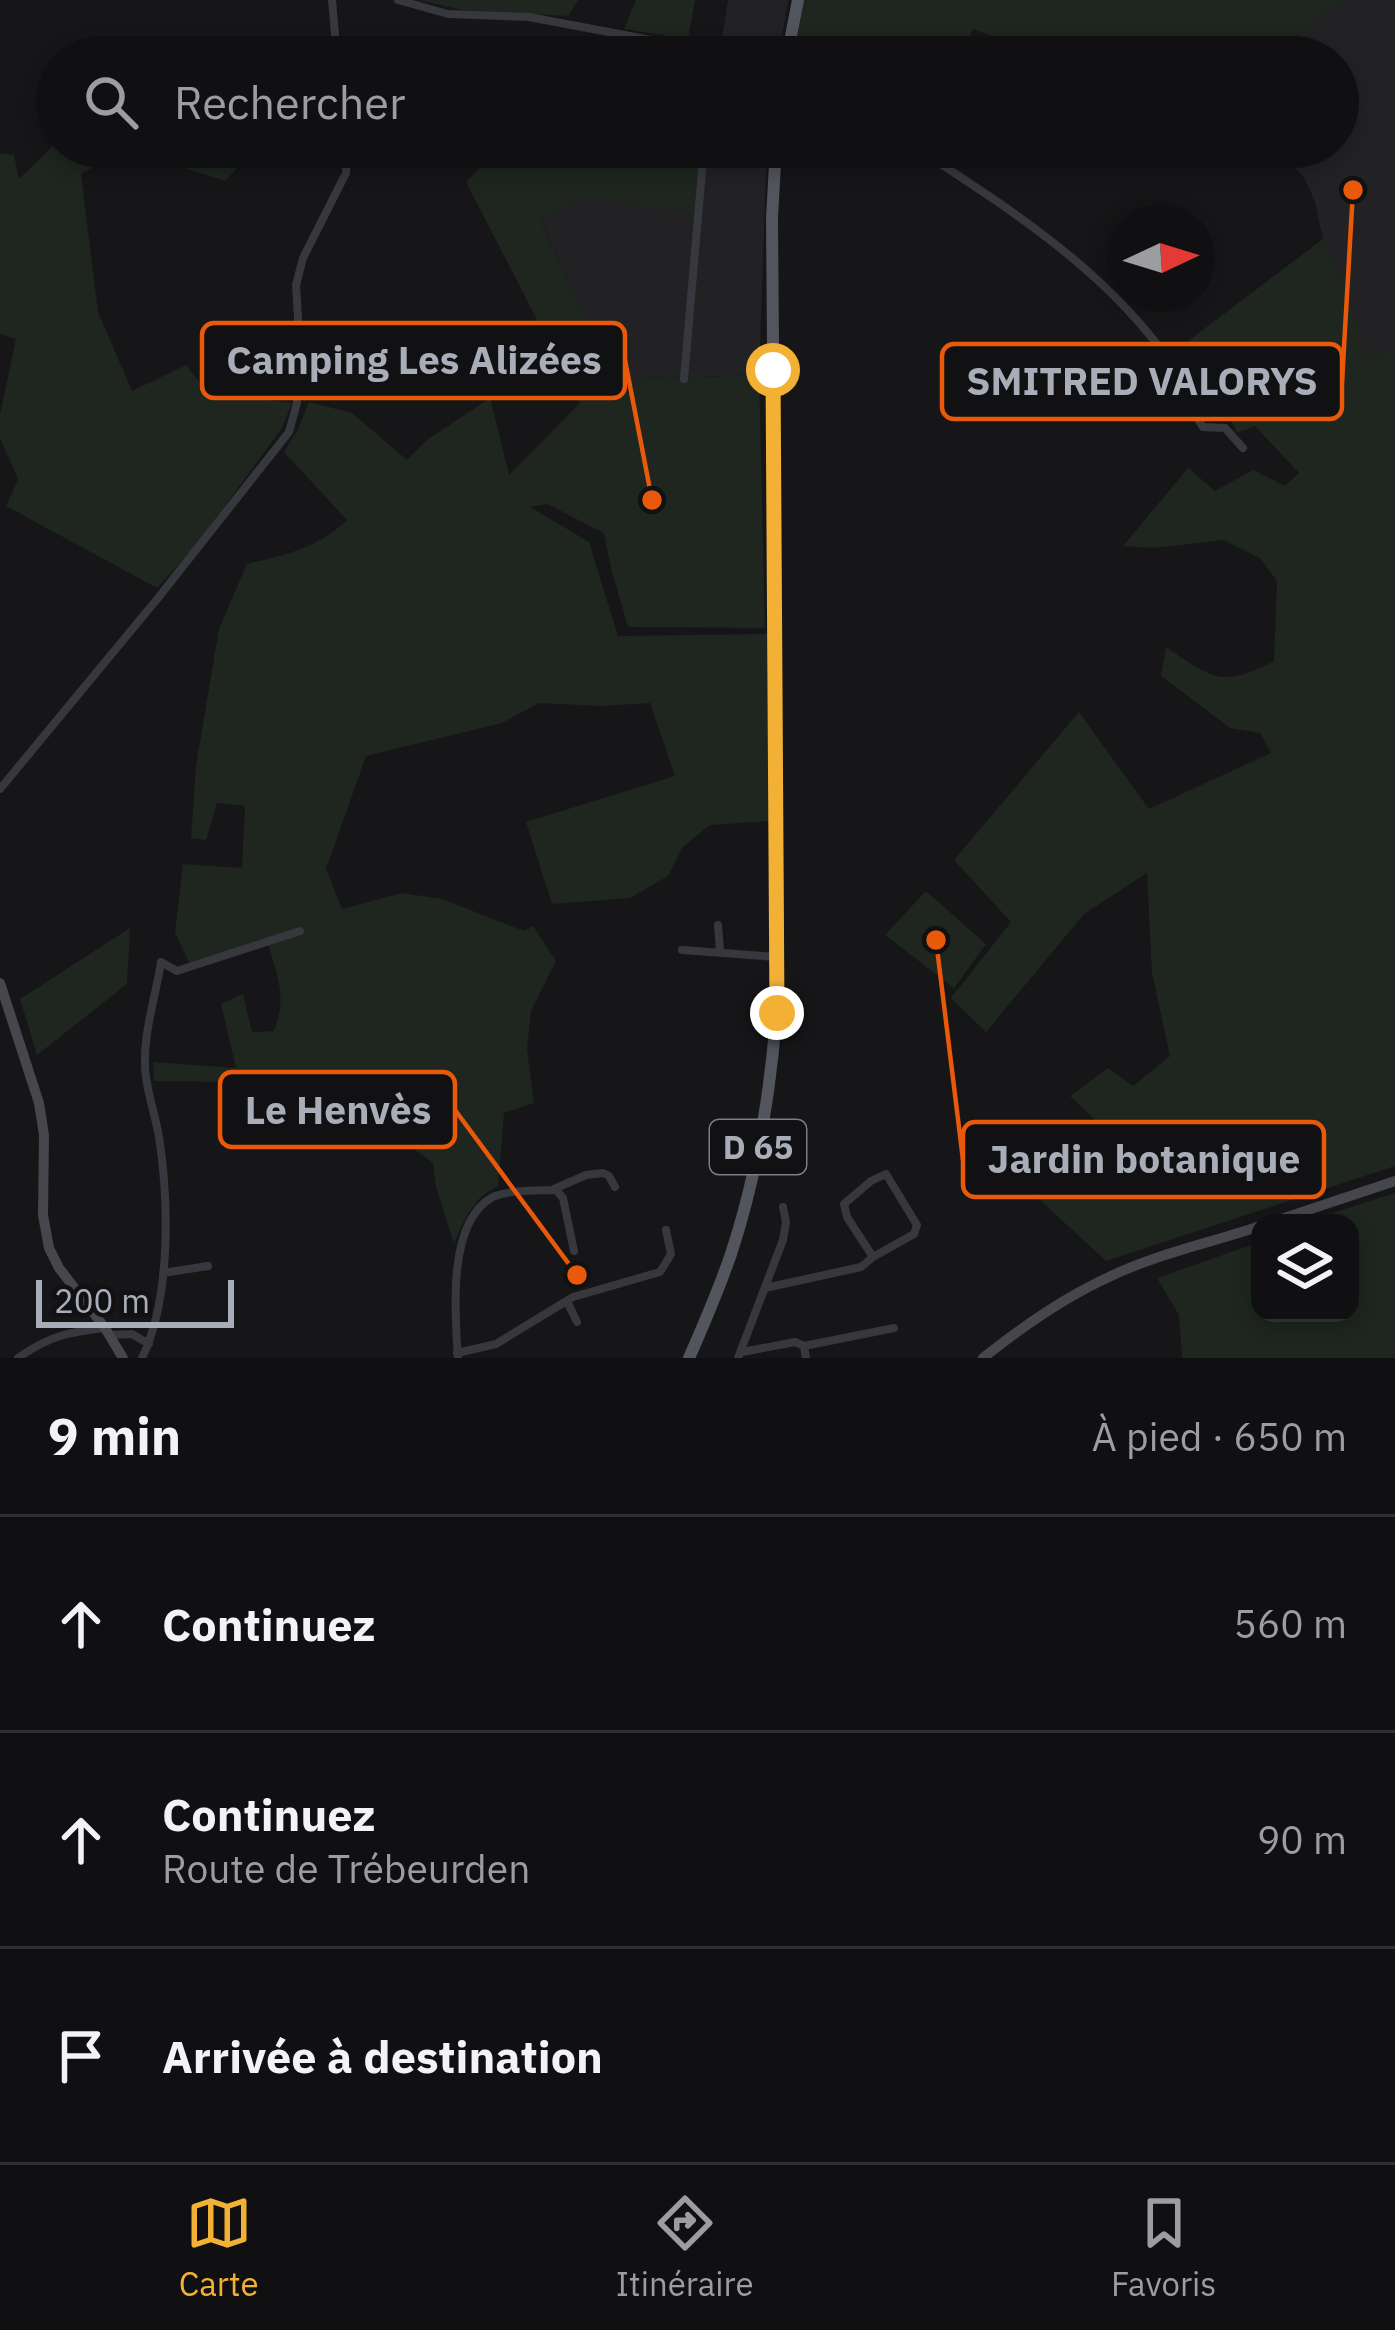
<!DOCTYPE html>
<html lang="fr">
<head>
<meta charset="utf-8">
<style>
  :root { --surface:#101012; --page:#19191b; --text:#f1f3f6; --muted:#9c9d9f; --line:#303032; --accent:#f2b134 }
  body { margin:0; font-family:"IBM Plex Sans",sans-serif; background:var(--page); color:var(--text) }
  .controls { position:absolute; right:36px; bottom:36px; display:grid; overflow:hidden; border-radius:24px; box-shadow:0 6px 18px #0003 }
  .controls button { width:108px; height:108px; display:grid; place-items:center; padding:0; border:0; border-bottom:3px solid var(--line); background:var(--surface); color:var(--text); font:60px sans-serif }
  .compass { position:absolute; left:1107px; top:204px; width:108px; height:108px; border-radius:50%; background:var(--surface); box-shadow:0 6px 18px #0003; rotate:86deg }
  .scale { position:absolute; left:36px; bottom:30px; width:198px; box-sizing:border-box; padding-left:12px; border:6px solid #a8adb8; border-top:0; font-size:33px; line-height:42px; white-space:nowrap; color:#a8adb8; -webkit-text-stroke:9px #111113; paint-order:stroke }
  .stop { position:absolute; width:36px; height:36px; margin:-27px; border:9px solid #f2b134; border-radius:50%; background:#fff }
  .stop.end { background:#f2b134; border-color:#fff; box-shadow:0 3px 12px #0008 }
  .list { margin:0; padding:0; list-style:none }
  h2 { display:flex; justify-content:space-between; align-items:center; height:156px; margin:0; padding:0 48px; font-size:51px }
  h2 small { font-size:39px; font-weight:400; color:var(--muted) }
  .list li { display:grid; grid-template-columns:78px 1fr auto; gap:36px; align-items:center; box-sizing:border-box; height:216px; padding:0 48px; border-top:3px solid var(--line) }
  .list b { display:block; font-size:45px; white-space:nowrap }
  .list p { margin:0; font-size:39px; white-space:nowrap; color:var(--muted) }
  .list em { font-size:39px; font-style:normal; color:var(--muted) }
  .icon { flex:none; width:66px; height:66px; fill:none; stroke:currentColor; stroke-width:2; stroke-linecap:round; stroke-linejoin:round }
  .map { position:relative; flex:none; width:1395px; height:1358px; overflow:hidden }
  .search { position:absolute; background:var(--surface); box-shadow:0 6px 18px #0003; left:36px; right:36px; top:36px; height:132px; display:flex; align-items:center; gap:30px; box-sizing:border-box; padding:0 42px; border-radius:66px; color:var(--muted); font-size:45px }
  .sheet { height:804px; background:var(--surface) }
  nav { display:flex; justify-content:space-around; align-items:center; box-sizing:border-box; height:168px; border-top:3px solid var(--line); background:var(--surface); font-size:33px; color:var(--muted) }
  nav a { display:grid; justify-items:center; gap:6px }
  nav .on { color:var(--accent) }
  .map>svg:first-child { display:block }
  .built { fill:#222225 }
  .green { fill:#1e261f }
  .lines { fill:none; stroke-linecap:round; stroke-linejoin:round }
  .street { stroke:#37383d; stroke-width:8 }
  .secondary { stroke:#45474d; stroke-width:10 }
  .primary { stroke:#53555c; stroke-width:12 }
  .route { stroke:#f2b134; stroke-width:15 }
  .labels { text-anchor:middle; stroke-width:9; stroke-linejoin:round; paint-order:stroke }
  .shield { fill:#111113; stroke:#7b7e86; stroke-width:3 }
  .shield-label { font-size:33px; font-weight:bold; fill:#a8adb8 }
  .leader { fill:none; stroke:#e8590c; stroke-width:4.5 }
  .callout-dot { fill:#e8590c; stroke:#111113; stroke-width:4.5 }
  .callout { fill:#111113; stroke:#e8590c; stroke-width:4.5 }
  .callout-label { font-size:39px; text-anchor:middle; font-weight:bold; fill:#a8adb8 }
</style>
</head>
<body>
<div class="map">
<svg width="1395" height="1358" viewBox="0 0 1395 1358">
  <rect width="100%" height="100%" fill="#161618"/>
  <path class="built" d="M728 0H788L779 57H719Z
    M1342 0H1395V350L1366 360 1349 298 1323 239 1315 202 1305 179 1276 147H1338V57H1270Z
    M698 147H767L759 375 642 379 630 386 618 330 587 325 541 220 579 196 692 213Z"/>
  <path class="green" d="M419 0H578L568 16 462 10Z
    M636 0H695L688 39 624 29Z
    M804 0H1342L1270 57H1176L1150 42 1140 48 1134 57H1051L973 29 957 57H794Z
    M57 142V147H257L225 181 126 149 81 174 98 312 132 391 186 365 208 393 292 403 282 428 197 544 157 588 6 506 18 479 0 438V415L16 339 0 334V153L14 155 19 179Z
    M486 147 698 148 693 213 579 197 541 221 587 324 618 329 630 385 641 379 759 375 765 628 628 627 611 568 604 533 547 504 530 507 589 542 618 636 770 634V821L710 825 683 847 668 876 630 898 552 904 526 822 675 776 650 703 602 706 539 703 502 723 366 756 326 869 342 909 402 893 442 899 524 931 533 926 556 961 531 1011 527 1049 534 1103 504 1113 498 1187C474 1195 463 1222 454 1244L436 1186 433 1163 391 1132 374 1127 366 1114 324 1118 280 1115 276 1128 251 1117 241 1082 154 1081 153 1062 236 1068 221 1004 243 994 252 1032 274 1031C287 997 278 978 268 944L191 967 175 932 183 864 242 868 245 806 217 803 206 840 191 838 196 766 219 629 247 564C285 555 318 548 347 520L284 452 297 431 309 402 352 413 407 460 427 440 490 398 509 475 580 403 466 182 483 164Z
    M1323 239 1349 297 1366 359 1395 350V1166L1106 1261 1014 1176 1026 1160 1078 1184 1111 1135 1070 1096 1108 1068 1133 1086 1170 1056 1152 973 1147 873 1084 914 986 1032 951 998 1011 922 954 860 1079 712 1149 809 1271 753 1260 733 1230 728 1161 676 1166 647C1212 678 1222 689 1274 661L1277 581 1260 558 1223 540 1154 548 1123 546 1188 468 1215 491 1253 470 1285 486 1299 473 1255 426 1237 433 1222 402 1202 415 1191 376 1175 351Z
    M926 891 986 944 954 988 885 935Z
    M130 928 127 984 37 1055 20 999Z
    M1395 1193V1358H1182L1179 1315 1157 1278 1260 1242V1313H1350V1223H1301Z"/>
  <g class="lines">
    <path class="street" d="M332 0 337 57
      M398 0 448 14 529 17 741 57
      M915 147C1011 210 1110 272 1175 369 1187 387 1190 410 1203 427L1225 428 1243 448
      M684 379 704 147
      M0 789 158 598 289 432 297 403 298 318 296 285 303 258 346 173 347 147
      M718 925 720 951
      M682 950 777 957
      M554 1189 586 1175 603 1173 609 1176 615 1187
      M163 1273 208 1266
      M765 1288 861 1267 873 1257 914 1234 917 1225 886 1174 871 1181 844 1204 847 1217 873 1257
      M567 1301 577 1322
      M110 1335 132 1334 149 1344
      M804 1346 806 1358
      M742 1352 795 1342 804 1346 894 1328
      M457 1353 496 1344 573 1297 660 1272 671 1254 666 1230
      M18 1358C49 1336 68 1332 105 1328
      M142 1358C171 1298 169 1202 159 1137 155 1112 145 1089 145 1064 144 1030 156 995 161 962L177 971 300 931
      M458 1358C455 1315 447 1224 491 1198 503 1190 541 1190 556 1190L563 1198 574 1251
      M738 1358 783 1240 786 1222 783 1207"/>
    <path class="secondary" d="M0 983 39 1103 44 1135 43 1215 49 1248 59 1268 105 1328 123 1358
      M1269 1223 1395 1181
      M983 1358C1023 1326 1063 1298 1109 1277 1156 1254 1210 1243 1260 1226"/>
    <path class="primary" d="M787 57 798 0
      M689 1358C704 1324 719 1289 731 1254 759 1169 773 1078 778 988L772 217 776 147"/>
  </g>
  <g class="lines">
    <path class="route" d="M773 370 777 1013"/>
  </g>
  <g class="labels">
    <rect class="shield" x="710" y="1120" width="96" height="54" rx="9"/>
    <g class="shield-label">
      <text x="758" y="1159">D 65</text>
    </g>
  </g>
  <path class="leader" d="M652 500L625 360M1353 190L1342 382M577 1275L455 1110M936 940L963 1160"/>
  <g class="callout-dot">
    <circle cx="652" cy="500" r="12"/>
    <circle cx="1353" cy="190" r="12"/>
    <circle cx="577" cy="1275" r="12"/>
    <circle cx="936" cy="940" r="12"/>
  </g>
  <g class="callout">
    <rect x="202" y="323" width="423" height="75" rx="12"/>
    <rect x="942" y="344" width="400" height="75" rx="12"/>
    <rect x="220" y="1072" width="235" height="75" rx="12"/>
    <rect x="963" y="1122" width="361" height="75" rx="12"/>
  </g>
  <g class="callout-label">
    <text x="414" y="374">Camping Les Alizées</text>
    <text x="1142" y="395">SMITRED VALORYS</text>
    <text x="338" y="1124">Le Henvès</text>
    <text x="1144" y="1173">Jardin botanique</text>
  </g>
</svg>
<div class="controls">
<button><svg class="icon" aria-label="layers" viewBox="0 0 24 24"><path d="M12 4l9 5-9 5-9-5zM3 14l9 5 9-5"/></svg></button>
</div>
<svg class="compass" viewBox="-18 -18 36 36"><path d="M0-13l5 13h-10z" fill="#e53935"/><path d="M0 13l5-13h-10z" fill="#9c9d9f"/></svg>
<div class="scale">200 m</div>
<div class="stop" style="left:773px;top:370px"></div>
<div class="stop end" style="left:777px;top:1013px"></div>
<div class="search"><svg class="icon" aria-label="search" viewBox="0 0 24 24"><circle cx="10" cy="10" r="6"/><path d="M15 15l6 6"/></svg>Rechercher</div>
</div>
<section class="sheet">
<h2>9 min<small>À pied · 650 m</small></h2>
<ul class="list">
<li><svg class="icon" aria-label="ahead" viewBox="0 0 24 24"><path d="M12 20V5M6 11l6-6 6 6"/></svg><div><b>Continuez</b></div><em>560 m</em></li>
<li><svg class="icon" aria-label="ahead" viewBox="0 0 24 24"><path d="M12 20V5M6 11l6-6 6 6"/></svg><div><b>Continuez</b><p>Route de Trébeurden</p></div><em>90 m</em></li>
<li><svg class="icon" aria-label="arrive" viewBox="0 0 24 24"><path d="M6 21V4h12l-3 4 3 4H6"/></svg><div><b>Arrivée à destination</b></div></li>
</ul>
</section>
<nav>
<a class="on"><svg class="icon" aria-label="map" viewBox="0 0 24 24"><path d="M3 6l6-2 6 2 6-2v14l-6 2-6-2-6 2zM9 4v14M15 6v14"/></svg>Carte</a>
<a><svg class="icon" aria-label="directions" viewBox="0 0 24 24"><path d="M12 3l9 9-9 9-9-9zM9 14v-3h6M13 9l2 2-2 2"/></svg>Itinéraire</a>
<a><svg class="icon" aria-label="saved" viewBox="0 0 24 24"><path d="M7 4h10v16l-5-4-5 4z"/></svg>Favoris</a>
</nav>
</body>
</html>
